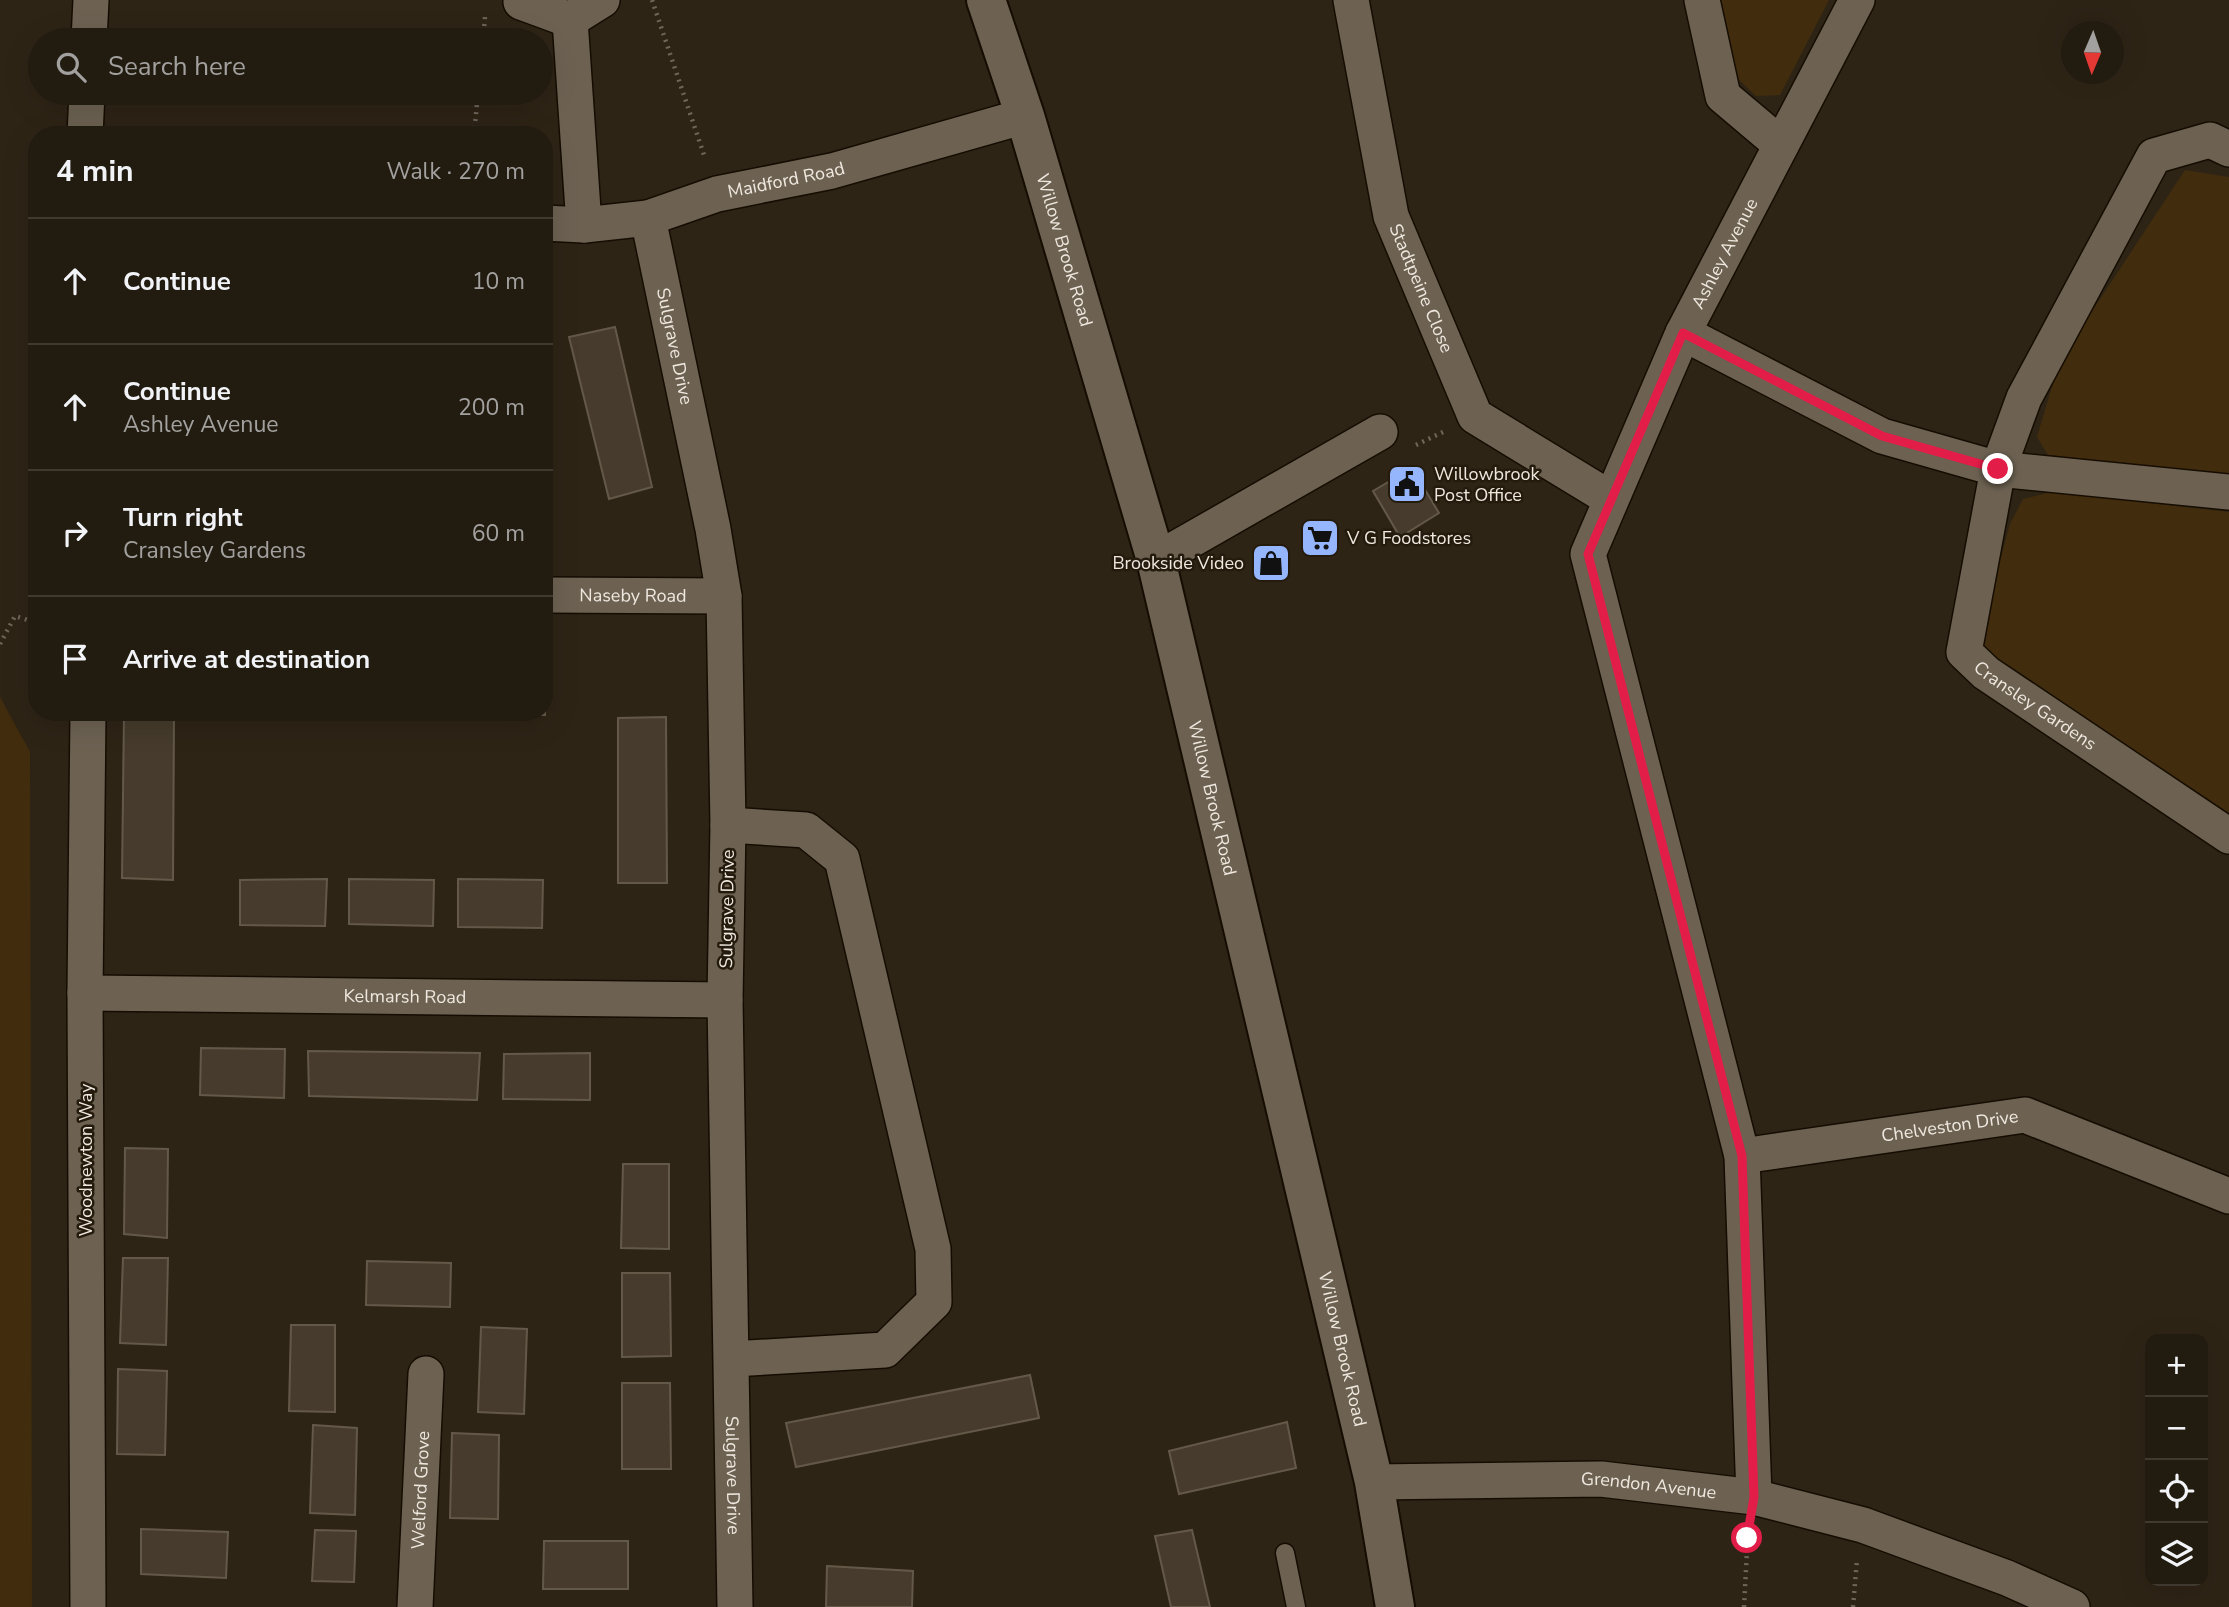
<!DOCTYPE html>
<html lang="en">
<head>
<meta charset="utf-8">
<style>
  :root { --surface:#221b10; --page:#2e281e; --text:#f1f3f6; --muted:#a2a19f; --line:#3f3930 }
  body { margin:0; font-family:"Nunito Sans",sans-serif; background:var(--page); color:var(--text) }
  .controls { position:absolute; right:21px; bottom:21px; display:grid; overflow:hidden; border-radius:14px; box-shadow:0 7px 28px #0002 }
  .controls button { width:63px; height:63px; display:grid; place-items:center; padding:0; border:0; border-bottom:2px solid var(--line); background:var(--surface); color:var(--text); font:35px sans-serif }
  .compass { position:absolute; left:2061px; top:21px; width:63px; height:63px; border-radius:50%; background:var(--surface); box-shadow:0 7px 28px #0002; rotate:182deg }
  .stop { position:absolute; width:21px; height:21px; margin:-16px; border:5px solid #e11d48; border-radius:50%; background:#fff }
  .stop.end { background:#e11d48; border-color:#fff; box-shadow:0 2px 7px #0008 }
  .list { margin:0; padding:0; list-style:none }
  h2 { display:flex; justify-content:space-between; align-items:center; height:91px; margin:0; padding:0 28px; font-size:30px }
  h2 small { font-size:23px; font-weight:400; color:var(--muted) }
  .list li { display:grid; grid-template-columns:46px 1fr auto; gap:21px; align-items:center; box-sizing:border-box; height:126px; padding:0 28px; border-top:2px solid var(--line) }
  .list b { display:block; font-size:26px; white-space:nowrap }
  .list p { margin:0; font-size:23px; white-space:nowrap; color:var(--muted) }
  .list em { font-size:23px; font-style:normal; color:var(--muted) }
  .icon { flex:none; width:38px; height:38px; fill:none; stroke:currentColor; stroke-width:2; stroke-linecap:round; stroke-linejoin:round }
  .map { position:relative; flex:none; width:2229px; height:1607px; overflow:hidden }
  .search { position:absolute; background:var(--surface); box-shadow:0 7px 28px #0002; left:28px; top:28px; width:525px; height:77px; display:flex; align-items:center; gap:18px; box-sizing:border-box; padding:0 24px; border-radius:38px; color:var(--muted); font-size:26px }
  .panel { position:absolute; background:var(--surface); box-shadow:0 7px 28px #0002; left:28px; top:126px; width:525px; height:595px; border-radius:28px }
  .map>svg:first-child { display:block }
  .green { fill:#412d0d }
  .building { fill:#463b2c; stroke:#645949; stroke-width:2 }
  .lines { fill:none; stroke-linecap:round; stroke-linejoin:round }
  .service-casing { stroke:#160d02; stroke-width:21 }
  .minor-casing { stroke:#160d02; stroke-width:38 }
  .tertiary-casing { stroke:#160d02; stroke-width:42 }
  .path { stroke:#6f665a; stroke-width:4.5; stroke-dasharray:2 5; stroke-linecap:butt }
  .service { stroke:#6d6252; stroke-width:18 }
  .minor { stroke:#6d6252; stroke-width:35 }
  .tertiary { stroke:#6d6252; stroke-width:38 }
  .route { stroke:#e11d48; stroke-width:9 }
  .labels { text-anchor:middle; stroke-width:5; stroke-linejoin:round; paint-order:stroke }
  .street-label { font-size:18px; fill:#efe8df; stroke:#241b0d }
  .poi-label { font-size:18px; fill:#efe8df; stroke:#241b0d; text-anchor:start }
</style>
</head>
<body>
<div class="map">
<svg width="2229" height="1607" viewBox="0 0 2229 1607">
  <rect width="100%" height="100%" fill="#2e2416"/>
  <path class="green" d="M1717 0H1829L1780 95 1756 96 1735 76Z
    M2185 170 2229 177V475L2048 455 2037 437 2060 360Z
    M2052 492 2229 512V816L2004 675 1979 639 2010 524 2023 499Z
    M0 697 30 752 32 1607H0Z"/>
  <path class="building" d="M615 327 652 487 609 499 569 337Z
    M1412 468 1439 513 1400 537 1373 491Z
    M544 671 545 715 459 713 544 712Z
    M124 712H174L173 880 122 878Z
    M666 717 667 883H618V718Z
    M327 879 325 926 240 925V880Z
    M349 879 434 880 433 926 349 924Z
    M458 879 543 880 542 928 458 927Z
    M201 1048 285 1049 284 1098 200 1095Z
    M308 1051 480 1053 477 1100 309 1096Z
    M590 1053V1100L503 1099 504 1054Z
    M125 1148 168 1149 167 1238 124 1234Z
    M623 1164H669V1249L621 1248Z
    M123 1258H168L166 1345 120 1343Z
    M367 1261 451 1263 450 1307 366 1305Z
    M622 1273H670L671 1356 622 1357Z
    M291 1325H335V1412L289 1411Z
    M481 1327 527 1329 524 1414 478 1412Z
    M118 1369 167 1371 165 1455 117 1454Z
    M1030 1375 1039 1418 796 1467 786 1423Z
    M622 1383H670L671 1469H622Z
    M1287 1422 1296 1468 1179 1494 1169 1451Z
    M313 1425 357 1428 355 1515 310 1513Z
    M452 1433 499 1435 498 1519 450 1518Z
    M141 1529 228 1532 226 1578 141 1574Z
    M315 1530 356 1531 354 1582 312 1581Z
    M1192 1530 1210 1607H1171L1155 1536Z
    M544 1541H628V1589H543Z
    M827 1566 913 1571 912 1607H826Z"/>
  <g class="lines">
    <defs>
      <path id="service" d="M1285 1553 1296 1607"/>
      <g id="minor">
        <path id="s1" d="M1351 0 1391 216 1475 416 1611 499"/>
        <path d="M1702 0 1723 96 1781 145"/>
        <path d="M521 2 570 20 602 0"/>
        <path d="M570 20 584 225"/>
        <path d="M89 40 91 0"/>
        <path d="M85 135 87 93"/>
        <path id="s2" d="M2229 149 2210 140 2154 156 2024 398 1998 469 1964 652 1986 673 2229 836"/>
        <path id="s3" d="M648 218 713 529 724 596 728 825 725 1000 735 1607"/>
        <path id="s4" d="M544 223 584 225 648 218 717 194 832 171 1025 116"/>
        <path d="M1683 333 1882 436 1998 469 2229 492"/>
        <path d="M1156 560 1380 432"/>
        <path id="s5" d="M544 595 724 596"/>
        <path d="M728 825 806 830 842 859 933 1249 934 1302 885 1350 732 1359"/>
        <path id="s6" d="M85 993 725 1000"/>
        <path id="s7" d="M1742 1156 2025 1115 2229 1196"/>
        <path id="s8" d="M1374 1482 1601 1479 1754 1497 1863 1525 2007 1578 2072 1607"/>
        <path id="s9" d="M1754 1497 1742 1156 1588 554 1683 333 1857 0"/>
        <path d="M88 1607 85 993 88 712"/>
        <path id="s10" d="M415 1607 426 1374"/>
      </g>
      <g id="tertiary">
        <path id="s11" d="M986 0 1025 116 1156 560 1374 1482 1395 1607"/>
      </g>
    </defs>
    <use href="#service" class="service-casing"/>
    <use href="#minor" class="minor-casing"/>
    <use href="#tertiary" class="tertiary-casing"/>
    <path class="path" d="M652 0 705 158
      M483 40 485 17
      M474 135 478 93
      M1416 445 1443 432
      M0 644 15 616 37 623
      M1744 1607 1748 1532
      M1853 1607 1857 1560"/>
    <use href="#service" class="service"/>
    <use href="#minor" class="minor"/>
    <use href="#tertiary" class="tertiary"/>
  </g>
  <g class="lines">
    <path class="route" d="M1747 1538 1754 1497 1742 1156 1588 554 1683 333 1882 436 1998 469"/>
  </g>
  <defs>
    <symbol id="civic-square" viewBox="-11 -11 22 22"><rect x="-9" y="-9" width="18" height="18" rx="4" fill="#95b6fd" stroke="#241b0d"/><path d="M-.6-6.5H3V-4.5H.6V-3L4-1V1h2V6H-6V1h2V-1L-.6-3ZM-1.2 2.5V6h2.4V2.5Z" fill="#111"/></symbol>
    <symbol id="supermarket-square" viewBox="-11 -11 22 22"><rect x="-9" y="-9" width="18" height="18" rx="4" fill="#95b6fd" stroke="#241b0d"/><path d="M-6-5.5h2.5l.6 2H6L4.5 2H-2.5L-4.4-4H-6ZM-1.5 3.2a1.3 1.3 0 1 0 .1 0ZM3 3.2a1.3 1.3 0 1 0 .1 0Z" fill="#111"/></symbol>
    <symbol id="shop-square" viewBox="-11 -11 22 22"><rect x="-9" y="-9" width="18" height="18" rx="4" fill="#95b6fd" stroke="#241b0d"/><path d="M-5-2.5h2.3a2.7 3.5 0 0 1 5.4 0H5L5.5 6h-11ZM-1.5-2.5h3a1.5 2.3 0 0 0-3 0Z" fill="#111"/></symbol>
  </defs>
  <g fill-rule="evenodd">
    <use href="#civic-square" x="1385" y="462" width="44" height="44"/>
    <use href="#supermarket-square" x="1298" y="516" width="44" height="44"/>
    <use href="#shop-square" x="1249" y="541" width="44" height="44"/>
  </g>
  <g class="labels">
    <g class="street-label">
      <text dy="6" stroke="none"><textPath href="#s4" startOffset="248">Maidford Road</textPath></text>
      <text dy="6" stroke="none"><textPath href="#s11" startOffset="262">Willow Brook Road</textPath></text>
      <text dy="6" stroke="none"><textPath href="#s9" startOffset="1293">Ashley Avenue</textPath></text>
      <text dy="6" stroke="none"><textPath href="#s1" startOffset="298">Stadtpeine Close</textPath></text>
      <text dy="6" stroke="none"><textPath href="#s3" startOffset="131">Sulgrave Drive</textPath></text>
      <text dy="6" stroke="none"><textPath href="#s5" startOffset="89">Naseby Road</textPath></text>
      <text dy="6" stroke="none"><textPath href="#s2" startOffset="705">Cransley Gardens</textPath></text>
      <text dy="6" stroke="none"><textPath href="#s11" startOffset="830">Willow Brook Road</textPath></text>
      <text transform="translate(727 909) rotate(-89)" y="6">Sulgrave Drive</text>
      <text dy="6" stroke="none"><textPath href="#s6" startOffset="320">Kelmarsh Road</textPath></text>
      <text dy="6" stroke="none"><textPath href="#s7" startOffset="210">Chelveston Drive</textPath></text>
      <text transform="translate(86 1160) rotate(-90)" y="6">Woodnewton Way</text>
      <text dy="6" stroke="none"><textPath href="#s11" startOffset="1396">Willow Brook Road</textPath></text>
      <text dy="6" stroke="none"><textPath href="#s3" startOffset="1265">Sulgrave Drive</textPath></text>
      <text dy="6" stroke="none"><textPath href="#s8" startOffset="275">Grendon Avenue</textPath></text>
      <text dy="6" stroke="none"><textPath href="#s10" startOffset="117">Welford Grove</textPath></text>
    </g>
    <g class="poi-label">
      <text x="1434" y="480">Willowbrook<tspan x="1434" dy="21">Post Office</tspan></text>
      <text x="1347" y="544">V G Foodstores</text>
      <text x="1244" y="569" text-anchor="end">Brookside Video</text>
    </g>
  </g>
</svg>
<div class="controls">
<button>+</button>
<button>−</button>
<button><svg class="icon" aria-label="locate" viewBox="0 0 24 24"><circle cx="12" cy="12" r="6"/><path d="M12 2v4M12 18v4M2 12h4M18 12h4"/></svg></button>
<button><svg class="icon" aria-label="layers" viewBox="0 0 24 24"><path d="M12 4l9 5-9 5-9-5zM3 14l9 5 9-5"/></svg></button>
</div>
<svg class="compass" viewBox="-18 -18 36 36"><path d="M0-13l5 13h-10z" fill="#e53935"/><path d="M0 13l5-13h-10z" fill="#a2a19f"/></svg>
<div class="stop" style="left:1747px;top:1538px"></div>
<div class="stop end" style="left:1998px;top:469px"></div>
<div class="search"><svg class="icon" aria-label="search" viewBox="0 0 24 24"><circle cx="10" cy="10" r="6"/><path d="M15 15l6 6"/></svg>Search here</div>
<section class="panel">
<h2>4 min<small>Walk · 270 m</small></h2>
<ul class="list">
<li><svg class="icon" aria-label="ahead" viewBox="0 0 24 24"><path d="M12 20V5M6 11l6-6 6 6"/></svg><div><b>Continue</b></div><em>10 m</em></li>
<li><svg class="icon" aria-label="ahead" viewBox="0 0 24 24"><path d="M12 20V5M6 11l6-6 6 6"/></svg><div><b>Continue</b><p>Ashley Avenue</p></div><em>200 m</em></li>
<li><svg class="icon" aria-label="right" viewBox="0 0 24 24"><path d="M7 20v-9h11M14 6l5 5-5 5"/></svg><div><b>Turn right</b><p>Cransley Gardens</p></div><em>60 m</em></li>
<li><svg class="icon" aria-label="arrive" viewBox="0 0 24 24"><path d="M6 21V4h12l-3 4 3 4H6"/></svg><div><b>Arrive at destination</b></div></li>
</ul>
</section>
</div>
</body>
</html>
